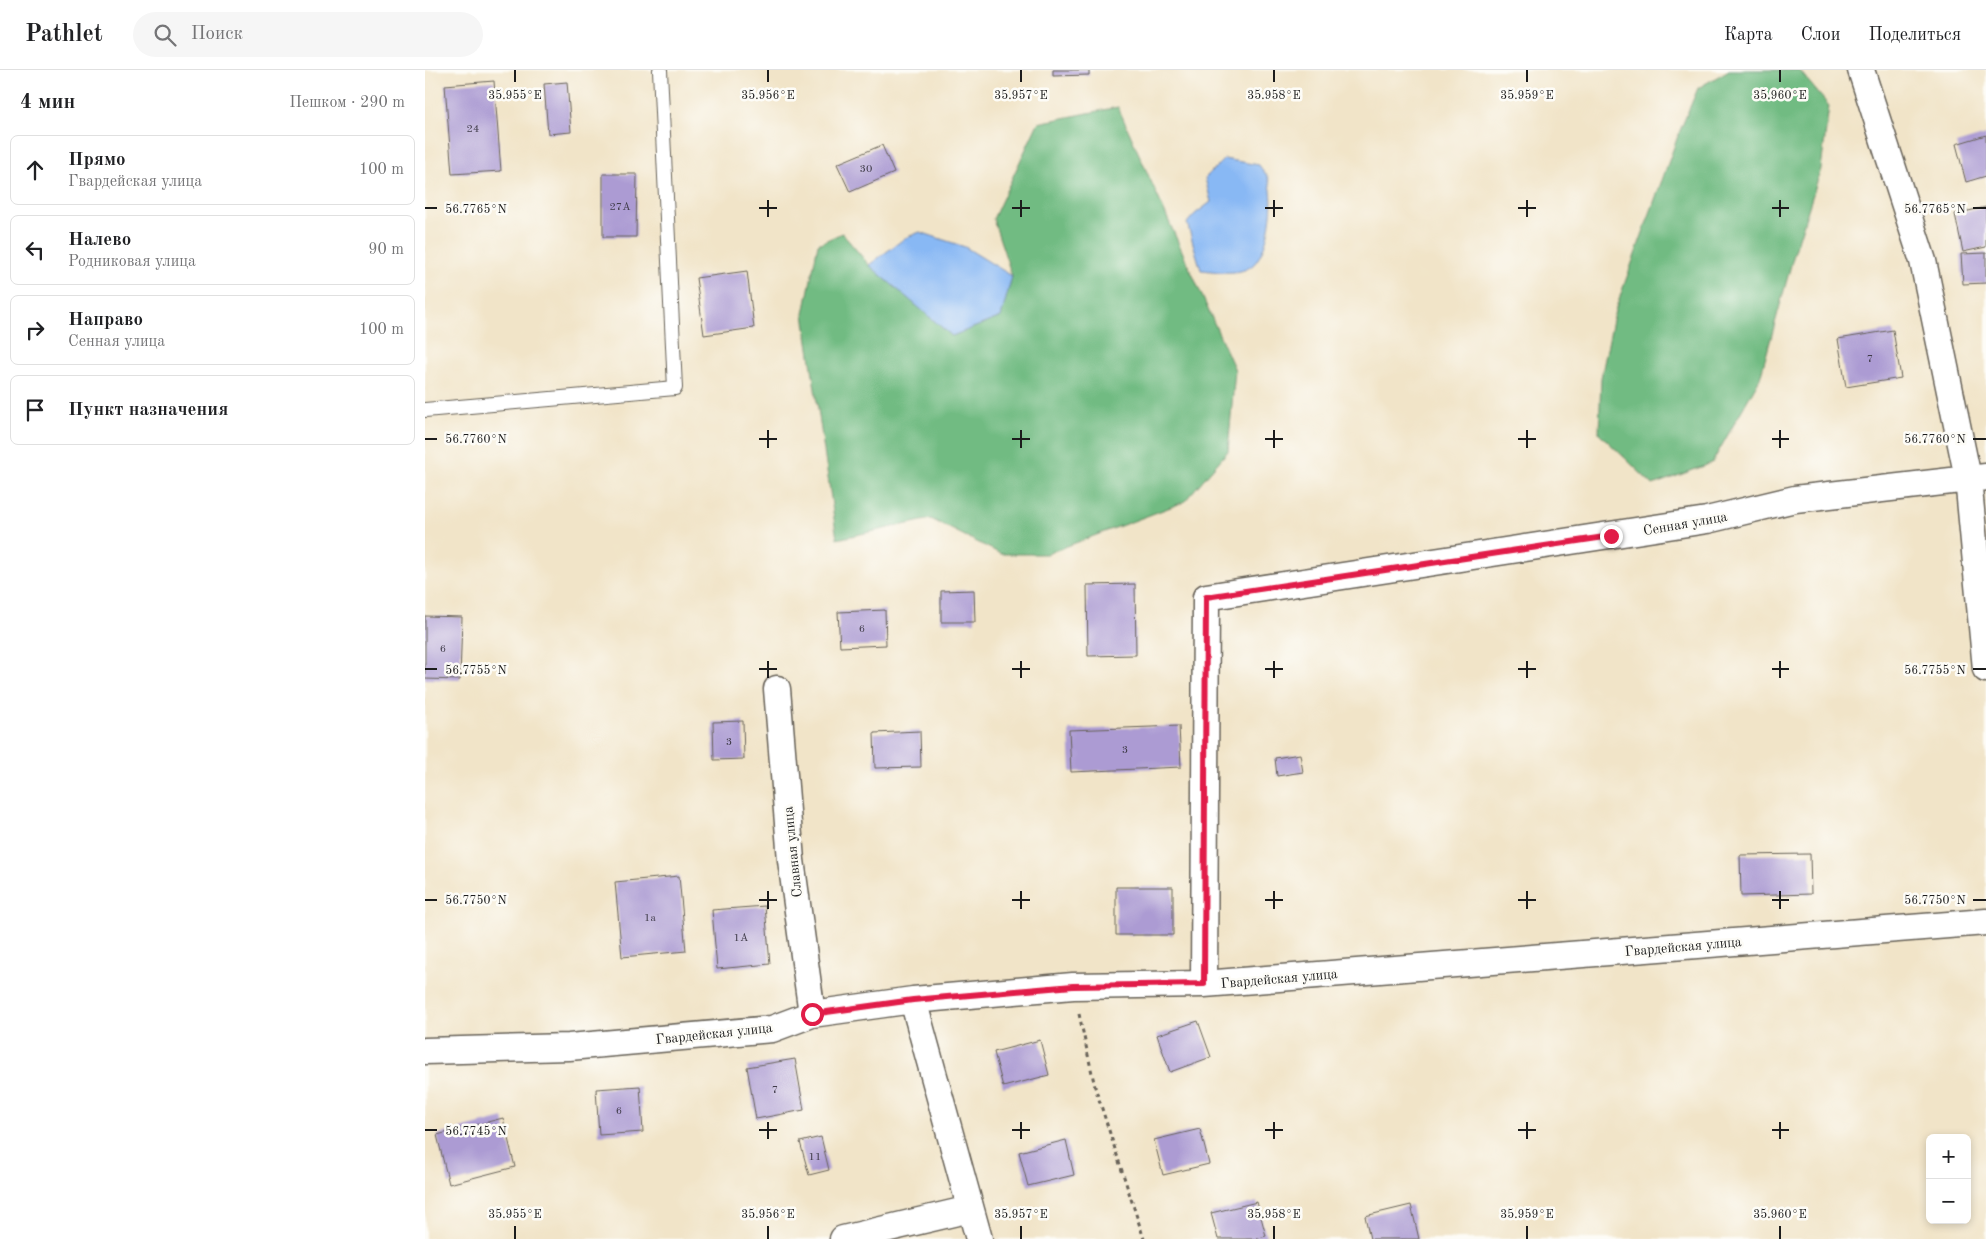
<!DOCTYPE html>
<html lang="ru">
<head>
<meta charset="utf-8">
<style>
  :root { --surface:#fff; --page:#f6f6f6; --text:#202124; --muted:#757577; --line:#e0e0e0 }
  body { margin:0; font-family:"Old Standard TT",serif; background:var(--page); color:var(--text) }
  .controls { position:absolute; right:15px; bottom:15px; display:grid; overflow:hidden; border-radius:8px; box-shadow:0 2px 8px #0003 }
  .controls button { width:45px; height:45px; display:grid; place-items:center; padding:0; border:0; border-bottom:1px solid var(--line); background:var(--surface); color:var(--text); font:25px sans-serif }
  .stop { position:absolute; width:15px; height:15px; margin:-11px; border:4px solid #e11d48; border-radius:50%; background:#fff }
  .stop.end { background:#e11d48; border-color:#fff; box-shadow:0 1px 5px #0008 }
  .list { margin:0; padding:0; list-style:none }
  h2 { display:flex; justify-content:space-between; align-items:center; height:65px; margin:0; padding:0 20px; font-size:21px }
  h2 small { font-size:16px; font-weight:400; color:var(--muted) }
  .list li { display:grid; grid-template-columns:32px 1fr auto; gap:15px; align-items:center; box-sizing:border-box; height:70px; margin:0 10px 10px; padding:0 10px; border:1px solid var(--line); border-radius:8px }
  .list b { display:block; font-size:19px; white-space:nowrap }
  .list p { margin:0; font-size:16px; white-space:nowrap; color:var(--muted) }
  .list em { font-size:16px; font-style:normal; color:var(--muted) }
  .icon { flex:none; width:28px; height:28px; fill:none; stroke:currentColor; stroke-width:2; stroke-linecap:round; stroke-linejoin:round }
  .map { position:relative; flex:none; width:1561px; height:1169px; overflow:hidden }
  header { display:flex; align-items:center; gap:30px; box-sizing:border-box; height:70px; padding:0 25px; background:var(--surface); border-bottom:1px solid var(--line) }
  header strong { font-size:24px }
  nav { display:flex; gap:28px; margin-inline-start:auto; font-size:18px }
  .search { width:350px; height:45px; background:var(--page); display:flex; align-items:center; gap:12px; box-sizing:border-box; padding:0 18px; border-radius:28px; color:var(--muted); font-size:19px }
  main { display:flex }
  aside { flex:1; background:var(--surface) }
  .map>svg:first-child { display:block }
  .forest { fill:#71bb82; stroke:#466c4f }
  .water { fill:#88b8f4; stroke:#526a88 }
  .building { fill:#ac9bd3 }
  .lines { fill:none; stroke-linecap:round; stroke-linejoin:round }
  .service-casing { stroke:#676258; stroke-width:16 }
  .minor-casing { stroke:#676258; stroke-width:29 }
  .path { stroke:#676258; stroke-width:3; stroke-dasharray:4 4; stroke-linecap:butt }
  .service { stroke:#fff; stroke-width:14 }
  .minor { stroke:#fff; stroke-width:26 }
  .route { stroke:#e11d48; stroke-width:6 }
  .ticks { fill:none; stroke:#1c1c1c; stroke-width:2 }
  .labels { text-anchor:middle; stroke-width:5; stroke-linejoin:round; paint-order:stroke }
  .number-label { font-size:11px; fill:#403c4a }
  .street-label { font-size:14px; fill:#1c1c1c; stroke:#fdfcf7 }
  .ticks-label { font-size:12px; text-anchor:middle; fill:#1c1c1c; stroke:#fdfcf7; stroke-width:5; stroke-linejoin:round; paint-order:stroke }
</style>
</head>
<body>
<header>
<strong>Pathlet</strong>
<div class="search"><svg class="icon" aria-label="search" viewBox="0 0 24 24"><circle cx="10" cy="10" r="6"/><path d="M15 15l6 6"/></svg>Поиск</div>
<nav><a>Карта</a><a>Слои</a><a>Поделиться</a></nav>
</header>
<main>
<aside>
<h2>4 мин<small>Пешком · 290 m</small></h2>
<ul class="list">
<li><svg class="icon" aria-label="ahead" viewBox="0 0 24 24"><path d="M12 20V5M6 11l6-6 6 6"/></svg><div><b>Прямо</b><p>Гвардейская улица</p></div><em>100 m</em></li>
<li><svg class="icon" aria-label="left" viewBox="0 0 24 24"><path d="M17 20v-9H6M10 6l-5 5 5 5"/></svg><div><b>Налево</b><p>Родниковая улица</p></div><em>90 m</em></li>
<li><svg class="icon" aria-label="right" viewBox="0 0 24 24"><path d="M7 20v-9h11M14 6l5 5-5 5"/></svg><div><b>Направо</b><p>Сенная улица</p></div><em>100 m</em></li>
<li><svg class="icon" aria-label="arrive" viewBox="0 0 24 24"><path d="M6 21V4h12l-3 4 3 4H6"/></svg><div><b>Пункт назначения</b></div></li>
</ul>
</aside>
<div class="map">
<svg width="1561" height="1169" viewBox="0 0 1561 1169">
  <rect width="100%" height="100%" fill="#fdfcf7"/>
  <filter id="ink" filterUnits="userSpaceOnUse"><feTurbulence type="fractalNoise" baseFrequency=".02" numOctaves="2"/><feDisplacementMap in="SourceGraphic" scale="10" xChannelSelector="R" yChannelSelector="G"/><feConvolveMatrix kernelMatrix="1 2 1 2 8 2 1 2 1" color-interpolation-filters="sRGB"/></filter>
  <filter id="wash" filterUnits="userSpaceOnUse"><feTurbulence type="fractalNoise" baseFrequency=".0096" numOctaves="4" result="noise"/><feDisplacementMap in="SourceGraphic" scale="20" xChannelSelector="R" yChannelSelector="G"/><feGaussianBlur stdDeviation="1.12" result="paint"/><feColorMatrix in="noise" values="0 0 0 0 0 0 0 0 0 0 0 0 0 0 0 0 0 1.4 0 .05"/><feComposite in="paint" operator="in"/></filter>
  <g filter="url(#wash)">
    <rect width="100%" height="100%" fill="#f1e4c8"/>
    <path class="forest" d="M1304 0H1374L1404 36 1396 99 1369 184 1335 308 1287 393 1228 415 1174 363 1176 308 1190 240 1254 63 1273 18Z
      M693 37 810 300 803 381 759 432 621 484H576L506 449 412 469 379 244 393 174 417 163 444 195 527 266 576 247 587 206 568 149 613 53Z"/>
    <path class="water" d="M799 89 834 95C837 100 843 105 844 111 851 131 844 179 829 194 816 207 791 201 776 200L762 153 770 144 786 132 780 108Z
      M495 162 540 177 587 206 576 247 527 266 444 195 480 168Z"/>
    <g id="blocks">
      <path class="building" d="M628 0H664V5L628 6Z
        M69 11 76 101 27 104 20 15Z
        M142 12 146 62 123 64 119 14Z
        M1561 65V106L1541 112 1531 74Z
        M457 75 469 103 425 122 412 94Z
        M178 104H212L211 167H178Z
        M1561 137V177L1538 182 1530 144Z
        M1561 183V213L1538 214 1536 184Z
        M322 201 329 258 279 265 271 208Z
        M1468 260 1476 308 1421 317 1413 269Z
        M710 514 711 585 663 586 662 515Z
        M549 520 550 552H516V521Z
        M460 540 461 575 415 577 413 542Z
        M0 546 37 547 35 610 0 609Z
        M318 651 319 689 289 690 288 652Z
        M754 656 756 697 646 702 644 660Z
        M495 661 496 697 450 698 449 663Z
        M875 684 878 702 852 706 850 688Z
        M1385 784 1386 824 1316 826 1315 785Z
        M254 806 261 881 197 887 190 812Z
        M691 817H748V865H691Z
        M340 836 345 894 292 899 287 840Z
        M773 951 786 987 745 1002 732 965Z
        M615 970 624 1005 578 1017 569 982Z
        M370 989 379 1040 331 1049 322 997Z
        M215 1016 218 1062 174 1065 171 1019Z
        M78 1048 90 1097 24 1114 12 1065Z
        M775 1059 784 1094 738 1105 729 1070Z
        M396 1067 404 1100 384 1105 375 1072Z
        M641 1070 649 1105 603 1116 594 1082Z
        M832 1132 841 1166 830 1169H793L786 1143Z
        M986 1135 994 1169H945L940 1146Z"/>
    </g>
  </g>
  <g filter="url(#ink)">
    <use href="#blocks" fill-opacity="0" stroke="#676258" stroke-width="1"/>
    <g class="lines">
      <defs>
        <path id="service" d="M0 340 250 318 235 0"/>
        <path id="minor" d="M1436 0 1498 191 1543 408 1561 599
          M352 619 366 790 387 944
          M779 914 781 527 1282 450 1370 429 1561 407
          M488 930 554 1169
          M0 981 144 977 347 959 387 944 488 930 648 916 779 914 1561 852
          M418 1169 545 1139"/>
      </defs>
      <use href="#service" class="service-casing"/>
      <use href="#minor" class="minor-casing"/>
      <path class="path" d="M654 944 670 1017 719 1169"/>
      <use href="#service" class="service"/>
      <use href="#minor" class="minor"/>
    </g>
  </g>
  <g class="lines" filter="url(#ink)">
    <path class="route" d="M387 944 488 930 648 916 779 914 781 527 1186 466"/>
  </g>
  <path class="ticks" d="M90 0V12M343 0V12M596 0V12M849 0V12M1102 0V12M1355 0V12M343 130V147M596 130V147M849 130V147M1102 130V147M1355 130V147M0 138H12M334 138H352M587 138H605M840 138H858M1093 138H1111M1347 138H1364M1548 138H1561M343 360V378M596 360V378M849 360V378M1102 360V378M1355 360V378M0 369H12M334 369H352M587 369H605M840 369H858M1093 369H1111M1347 369H1364M1548 369H1561M343 591V608M596 591V608M849 591V608M1102 591V608M1355 591V608M0 599H12M334 599H352M587 599H605M840 599H858M1093 599H1111M1347 599H1364M1548 599H1561M343 821V839M596 821V839M849 821V839M1102 821V839M1355 821V839M0 830H12M334 830H352M587 830H605M840 830H858M1093 830H1111M1347 830H1364M1548 830H1561M343 1052V1069M596 1052V1069M849 1052V1069M1102 1052V1069M1355 1052V1069M0 1060H12M334 1060H352M587 1060H605M840 1060H858M1093 1060H1111M1347 1060H1364M90 1156V1169M343 1156V1169M596 1156V1169M849 1156V1169M1102 1156V1169M1355 1156V1169"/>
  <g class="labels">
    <g class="number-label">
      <text x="48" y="62">24</text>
      <text x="441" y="102">30</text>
      <text x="195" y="140">27А</text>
      <text x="1445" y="292">7</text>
      <text x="437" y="562">6</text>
      <text x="18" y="582">6</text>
      <text x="304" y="675">3</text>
      <text x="700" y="683">3</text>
      <text x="225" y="851">1а</text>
      <text x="316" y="871">1А</text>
      <text x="350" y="1023">7</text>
      <text x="194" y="1044">6</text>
      <text x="390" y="1090">11</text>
    </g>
    <g class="street-label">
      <text transform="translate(1260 453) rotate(-10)" y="5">Сенная улица</text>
      <text transform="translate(367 782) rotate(-96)" y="5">Славная улица</text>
      <text transform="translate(1258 876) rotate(-5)" y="5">Гвардейская улица</text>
      <text transform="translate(854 908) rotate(-5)" y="5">Гвардейская улица</text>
      <text transform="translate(289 963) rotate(-6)" y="5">Гвардейская улица</text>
    </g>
  </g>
  <g class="ticks-label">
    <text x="90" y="29">35.955°E</text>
    <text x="343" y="29">35.956°E</text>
    <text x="596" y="29">35.957°E</text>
    <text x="849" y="29">35.958°E</text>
    <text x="1102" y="29">35.959°E</text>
    <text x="1355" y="29">35.960°E</text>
    <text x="51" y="143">56.7765°N</text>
    <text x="1510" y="143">56.7765°N</text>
    <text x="51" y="373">56.7760°N</text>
    <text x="1510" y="373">56.7760°N</text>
    <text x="51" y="604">56.7755°N</text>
    <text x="1510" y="604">56.7755°N</text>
    <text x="51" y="834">56.7750°N</text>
    <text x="1510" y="834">56.7750°N</text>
    <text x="51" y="1065">56.7745°N</text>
    <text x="90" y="1148">35.955°E</text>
    <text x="343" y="1148">35.956°E</text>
    <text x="596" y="1148">35.957°E</text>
    <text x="849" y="1148">35.958°E</text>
    <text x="1102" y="1148">35.959°E</text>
    <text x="1355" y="1148">35.960°E</text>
  </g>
</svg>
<div class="controls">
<button>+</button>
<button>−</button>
</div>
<div class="stop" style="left:387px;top:944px"></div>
<div class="stop end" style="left:1186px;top:466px"></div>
</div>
</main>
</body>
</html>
